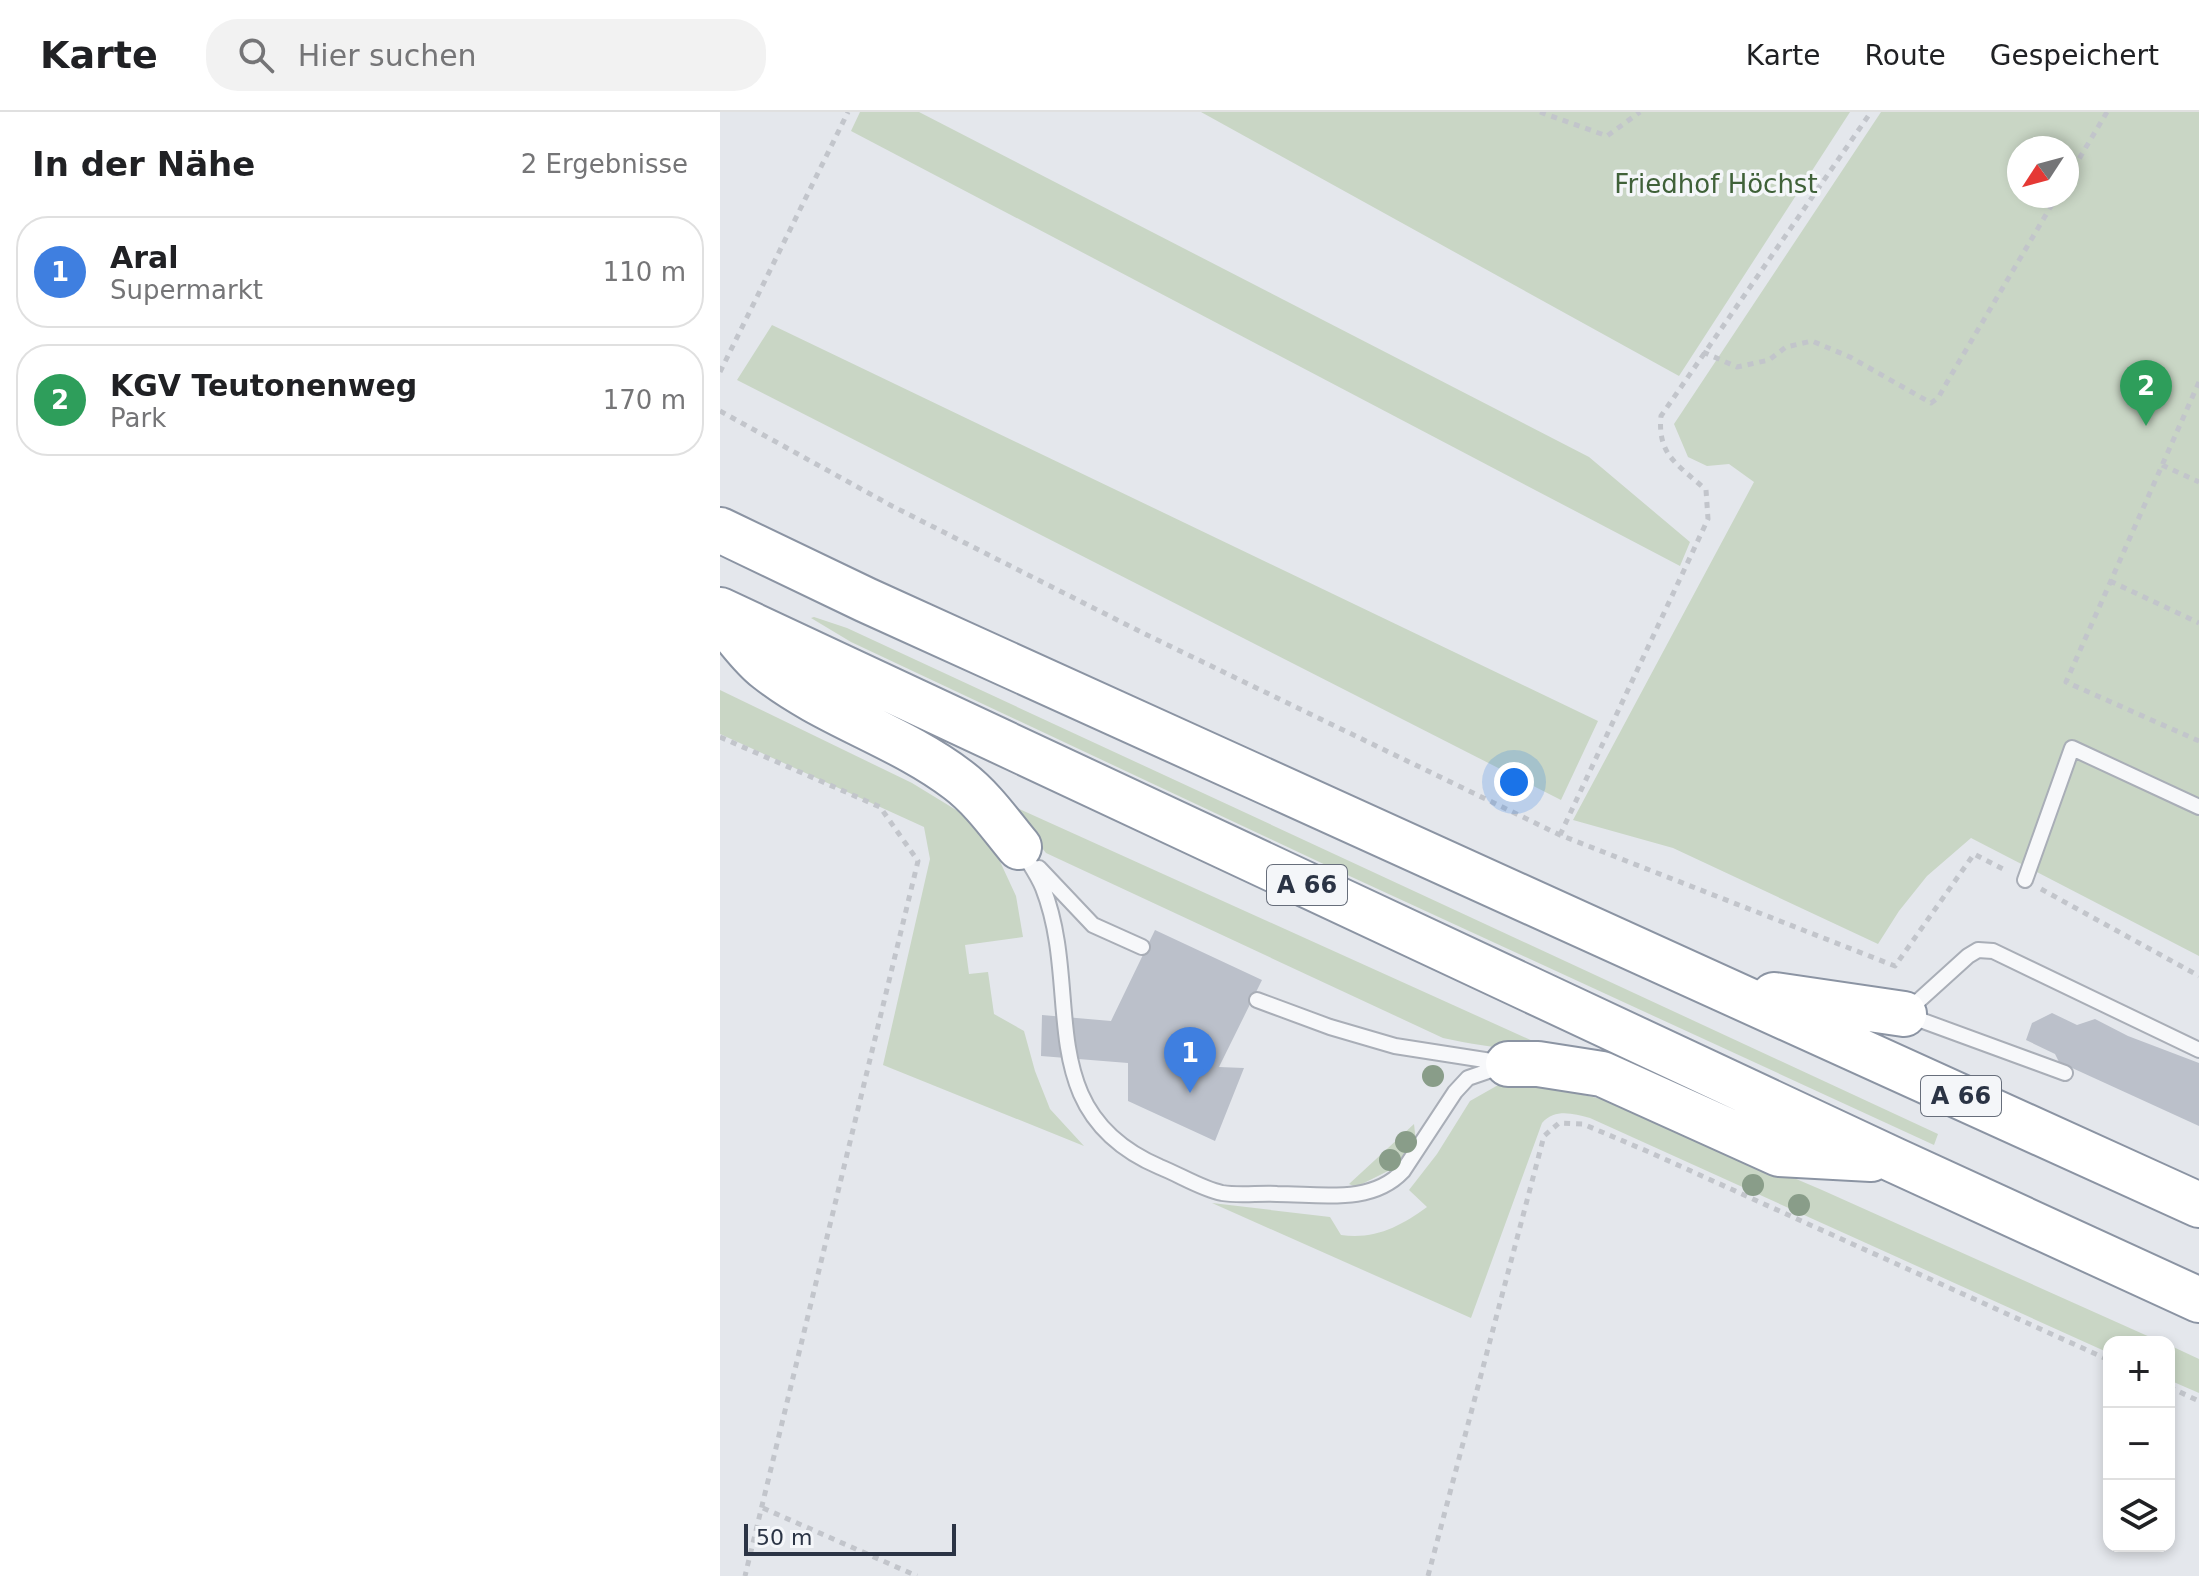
<!DOCTYPE html>
<html lang="de">
<head>
<meta charset="utf-8">
<style>
  :root { --surface:#fff; --page:#f2f2f2; --text:#202124; --muted:#757577; --line:#e0e0e0; --accent:#d1495b }
  body { margin:0; font-family:"DejaVu Sans",sans-serif; background:var(--page); color:var(--text) }
  .controls { position:absolute; right:24px; bottom:24px; display:grid; overflow:hidden; border-radius:16px; box-shadow:0 4px 12px #0003 }
  .controls button { width:72px; height:72px; display:grid; place-items:center; padding:0; border:0; border-bottom:2px solid var(--line); background:var(--surface); color:var(--text); font:40px sans-serif }
  .compass { position:absolute; left:1287px; top:24px; width:72px; height:72px; border-radius:50%; background:var(--surface); box-shadow:0 4px 12px #0003; rotate:234deg }
  .scale { position:absolute; left:24px; bottom:20px; width:212px; box-sizing:border-box; padding-left:8px; border:4px solid #2b3445; border-top:0; font-size:22px; line-height:28px; white-space:nowrap; color:#2b3445; -webkit-text-stroke:6px #f4f6f9; paint-order:stroke }
  .you { position:absolute; left:794px; top:670px; width:28px; height:28px; margin:-20px; border:6px solid #fff; border-radius:50%; background:#1a73e8; box-shadow:0 0 0 12px #1a73e833 }
  .badge { display:grid; place-items:center; width:52px; height:52px; border-radius:50%; background:var(--accent); color:#fff; font-size:26px; font-weight:700 }
  .pin { position:absolute; translate:-50% -66px; filter:drop-shadow(0 2px 4px #0008) }
  .pin::after { content:''; position:absolute; top:42px; width:28px; height:24px; background:inherit; clip-path:polygon(0 0,100% 0,50% 100%) }
  .list { margin:0; padding:0; list-style:none }
  h2 { display:flex; justify-content:space-between; align-items:center; height:104px; margin:0; padding:0 32px; font-size:34px }
  h2 small { font-size:26px; font-weight:400; color:var(--muted) }
  .list li { display:grid; grid-template-columns:52px 1fr auto; gap:24px; align-items:center; box-sizing:border-box; height:112px; margin:0 16px 16px; padding:0 16px; border:2px solid var(--line); border-radius:32px }
  .list b { display:block; font-size:30px; white-space:nowrap }
  .list p { margin:0; font-size:26px; white-space:nowrap; color:var(--muted) }
  .list em { font-size:26px; font-style:normal; color:var(--muted) }
  .icon { flex:none; width:44px; height:44px; fill:none; stroke:currentColor; stroke-width:2; stroke-linecap:round; stroke-linejoin:round }
  .map { position:relative; flex:none; width:1479px; height:1464px; overflow:hidden }
  header { display:flex; align-items:center; gap:48px; box-sizing:border-box; height:112px; padding:0 40px; background:var(--surface); border-bottom:2px solid var(--line) }
  header strong { font-size:38px }
  nav { display:flex; gap:44px; margin-inline-start:auto; font-size:28px }
  .search { width:560px; height:72px; background:var(--page); display:flex; align-items:center; gap:20px; box-sizing:border-box; padding:0 28px; border-radius:32px; color:var(--muted); font-size:30px }
  main { display:flex }
  aside { flex:1; background:var(--surface) }
  .map>svg:first-child { display:block }
  .green { fill:#c9d6c5; fill-rule:evenodd }
  .building { fill:#bbc0ca }
  .lines { fill:none; stroke-linecap:round; stroke-linejoin:round }
  .service-casing { stroke:#a9aeb7; stroke-width:18 }
  .motorway-casing { stroke:#8b94a3; stroke-width:48 }
  .path { stroke:#c2c5cb; stroke-width:5; stroke-dasharray:6 6; stroke-linecap:butt }
  .service { stroke:#f7f8fa; stroke-width:14 }
  .motorway { stroke:#fff; stroke-width:44 }
  .tree { fill:#899d89 }
  .labels { text-anchor:middle; stroke-width:7; stroke-linejoin:round; paint-order:stroke }
  .shield { fill:#f4f6f9; stroke:#676e7b; stroke-width:2 }
  .shield-label { font-size:24px; font-weight:bold; fill:#2b3445 }
  .park-label { font-size:26px; fill:#3f6138; stroke:#f4f6f9 }
</style>
</head>
<body>
<header>
<strong>Karte</strong>
<div class="search"><svg class="icon" aria-label="search" viewBox="0 0 24 24"><circle cx="10" cy="10" r="6"/><path d="M15 15l6 6"/></svg>Hier suchen</div>
<nav><a>Karte</a><a>Route</a><a>Gespeichert</a></nav>
</header>
<main>
<aside>
<h2>In der Nähe<small>2 Ergebnisse</small></h2>
<ul class="list">
<li><span class="badge" style="background:#3f7fe0">1</span><div><b>Aral</b><p>Supermarkt</p></div><em>110 m</em></li>
<li><span class="badge" style="background:#2e9e5b">2</span><div><b>KGV Teutonenweg</b><p>Park</p></div><em>170 m</em></li>
</ul>
</aside>
<div class="map">
<svg width="1479" height="1464" viewBox="0 0 1479 1464">
  <rect width="100%" height="100%" fill="#e4e7ec"/>
  <path class="green" d="M140 0H199L869 345 970 430 960 454 131 19Z
    M481 0H1130L959 264Z
    M1161 0H1479V844L1251 726 1207 764 1179 799 1158 832 953 736 853 708 1034 370 1009 352 987 354 968 345 954 312ZM1299 36H1347V84H1299Z
    M52 213 878 609 841 688 17 268Z
    M94 505 127 516 1218 1022 1214 1033 610 755 131 530 91 506Z
    M0 578 192 671 264 715 296 784 303 825 245 833 249 862 268 860 274 902 304 919 315 959 330 997 364 1034 163 953 210 747 204 715 0 622Z
    M286 691 826 935C792 940 757 933 723 926L326 741Z
    M787 968 848 974 851 980 898 991 1102 1078 1441 1230H1389V1241L870 1006C853 1002 836 996 822 1011L751 1206 492 1091 610 1105 621 1123C655 1128 681 1114 707 1095L689 1078 717 1042 750 989Z
    M694 1012 696 1030 672 1057 636 1075 629 1072Z
    M1449 1233 1479 1247V1281L1449 1268Z"/>
  <path class="building" d="M435 818 542 868 499 955 524 956 495 1029 408 989V951L321 944 322 903 391 909Z
    M1332 901 1357 913 1375 907 1408 924 1479 951V1014L1339 950 1335 942 1306 928 1312 911Z"/>
  <g class="lines">
    <defs>
      <path id="service" d="M302 739C309 751 318 763 323 776 364 881 309 999 440 1055 460 1063 482 1077 502 1081 519 1084 539 1081 557 1082 600 1082 651 1093 683 1059L735 980 748 966 783 954
        M319 756 373 813 422 835
        M1305 768 1352 636 1479 695
        M537 888 610 915 675 934 784 951
        M1345 961 1184 902 1248 844 1258 838 1273 839 1479 938"/>
      <path id="motorway" d="M0 418 146 488 1479 1093
        M0 498 1174 1048 1479 1188
        M2 507C16 523 30 544 47 557 105 603 179 623 238 668 262 686 280 712 299 735
        M1054 883 1184 902
        M788 952H818L882 962 1059 1042 1151 1047"/>
    </defs>
    <use href="#service" class="service-casing"/>
    <use href="#motorway" class="motorway-casing"/>
    <path class="path" d="M820 0 887 24 920 0
      M1347 67 1387 0
      M983 240 1017 255 1049 248 1066 235 1092 229 1130 245 1211 291 1218 286 1230 265 1337 84
      M0 260 128 0
      M1479 270 1346 570 1479 629
      M0 299 172 394 423 521 840 723 1175 854 1254 742 1287 759
      M1442 353 1479 370
      M1390 469 1479 511
      M0 625 160 695 198 749 25 1464
      M840 723 988 407 986 378C959 353 937 344 941 304L1151 0
      M1321 777 1479 864
      M1449 1275 1479 1289
      M43 1396 197 1464
      M708 1464 824 1024 839 1011 863 1012 929 1040 1389 1248"/>
    <use href="#service" class="service"/>
    <use href="#motorway" class="motorway"/>
  </g>
  <g class="tree">
    <circle cx="713" cy="964" r="11"/>
    <circle cx="686" cy="1030" r="11"/>
    <circle cx="670" cy="1048" r="11"/>
    <circle cx="1033" cy="1073" r="11"/>
    <circle cx="1079" cy="1093" r="11"/>
  </g>
  <g class="labels">
    <g class="shield">
      <rect x="547" y="753" width="80" height="40" rx="6"/>
      <rect x="1201" y="964" width="80" height="40" rx="6"/>
    </g>
    <g class="shield-label">
      <text x="587" y="781">A 66</text>
      <text x="1241" y="992">A 66</text>
    </g>
    <g class="park-label">
      <text x="996" y="81">Friedhof Höchst</text>
    </g>
  </g>
</svg>
<div class="controls">
<button>+</button>
<button>−</button>
<button><svg class="icon" aria-label="layers" viewBox="0 0 24 24"><path d="M12 4l9 5-9 5-9-5zM3 14l9 5 9-5"/></svg></button>
</div>
<svg class="compass" viewBox="-18 -18 36 36"><path d="M0-13l5 13h-10z" fill="#e53935"/><path d="M0 13l5-13h-10z" fill="#757577"/></svg>
<div class="scale">50 m</div>
<div class="you"></div>
<div class="pin badge" style="left:470px;top:981px;background:#3f7fe0">1</div>
<div class="pin badge" style="left:1426px;top:314px;background:#2e9e5b">2</div>
</div>
</main>
</body>
</html>
